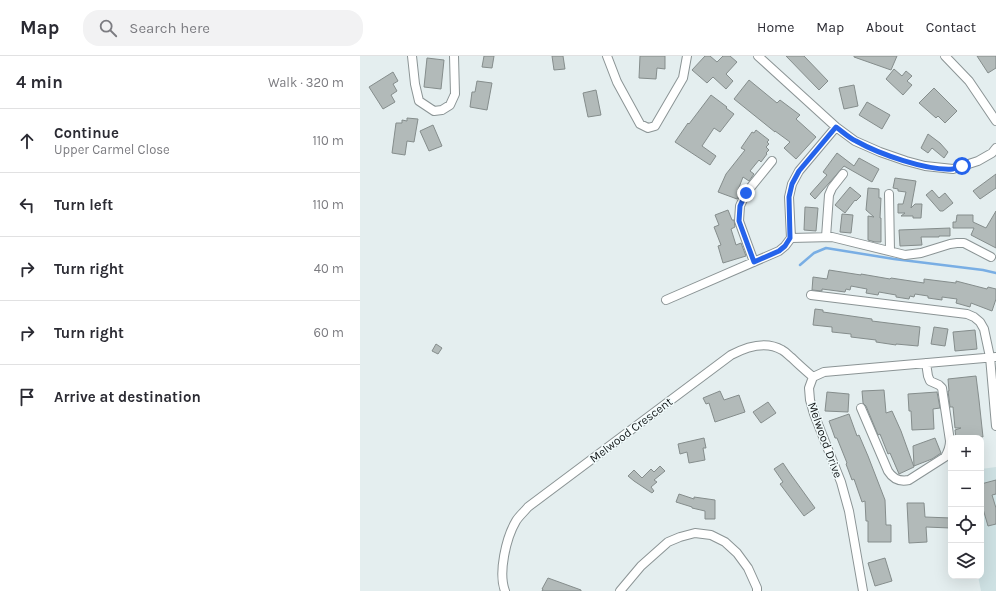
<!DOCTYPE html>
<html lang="en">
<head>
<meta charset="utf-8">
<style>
  :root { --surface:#fff; --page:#f2f2f3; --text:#2b2b33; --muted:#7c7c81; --line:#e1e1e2 }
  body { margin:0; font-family:Karla,sans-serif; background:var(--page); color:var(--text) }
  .controls { position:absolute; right:12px; bottom:12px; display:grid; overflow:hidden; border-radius:8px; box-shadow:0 4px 16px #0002 }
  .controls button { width:36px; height:36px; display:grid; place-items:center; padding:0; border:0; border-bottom:1px solid var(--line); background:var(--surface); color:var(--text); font:20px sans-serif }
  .stop { position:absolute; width:12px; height:12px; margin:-9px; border:3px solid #2563eb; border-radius:50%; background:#fff }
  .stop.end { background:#2563eb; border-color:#fff; box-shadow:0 1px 4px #0008 }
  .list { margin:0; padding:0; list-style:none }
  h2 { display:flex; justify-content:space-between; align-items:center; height:52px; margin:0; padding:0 16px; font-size:17px }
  h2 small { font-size:13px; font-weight:400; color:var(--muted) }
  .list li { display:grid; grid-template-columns:26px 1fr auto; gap:12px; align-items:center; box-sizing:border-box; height:64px; padding:0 16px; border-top:1px solid var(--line) }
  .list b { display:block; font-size:15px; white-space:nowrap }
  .list p { margin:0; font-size:13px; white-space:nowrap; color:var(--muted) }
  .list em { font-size:13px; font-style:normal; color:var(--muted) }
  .icon { flex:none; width:22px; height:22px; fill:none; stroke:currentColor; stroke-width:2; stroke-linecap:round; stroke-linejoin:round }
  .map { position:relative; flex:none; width:636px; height:535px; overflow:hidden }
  header { display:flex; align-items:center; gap:24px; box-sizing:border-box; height:56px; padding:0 20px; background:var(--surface); border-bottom:1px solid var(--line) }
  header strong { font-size:19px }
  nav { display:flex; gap:22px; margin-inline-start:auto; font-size:14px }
  .search { width:280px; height:36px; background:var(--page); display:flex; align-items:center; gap:10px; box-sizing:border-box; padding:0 14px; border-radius:16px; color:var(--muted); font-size:15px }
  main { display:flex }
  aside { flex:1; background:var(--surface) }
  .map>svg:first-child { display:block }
  .built { fill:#cee1e3 }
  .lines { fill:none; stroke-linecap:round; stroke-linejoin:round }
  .stream { stroke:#79aee4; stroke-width:2.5 }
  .building { fill:#b2bab9; stroke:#858d8c }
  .minor-casing { stroke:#8b9495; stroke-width:10 }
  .minor { stroke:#fff; stroke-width:8 }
  .route { stroke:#2563eb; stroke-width:5 }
  .labels { text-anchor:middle; stroke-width:3; stroke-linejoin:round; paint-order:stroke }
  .street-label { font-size:12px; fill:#151819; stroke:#f1fbfc }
</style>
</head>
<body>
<header>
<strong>Map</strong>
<div class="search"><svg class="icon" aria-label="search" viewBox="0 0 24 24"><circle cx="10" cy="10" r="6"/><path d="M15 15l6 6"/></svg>Search here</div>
<nav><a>Home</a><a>Map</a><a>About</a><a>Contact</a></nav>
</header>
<main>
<aside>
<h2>4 min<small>Walk · 320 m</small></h2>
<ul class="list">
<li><svg class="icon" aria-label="ahead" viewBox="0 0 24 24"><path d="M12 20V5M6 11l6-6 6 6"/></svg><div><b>Continue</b><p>Upper Carmel Close</p></div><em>110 m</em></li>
<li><svg class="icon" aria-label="left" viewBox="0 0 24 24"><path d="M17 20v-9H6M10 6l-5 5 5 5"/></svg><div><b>Turn left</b></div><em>110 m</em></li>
<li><svg class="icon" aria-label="right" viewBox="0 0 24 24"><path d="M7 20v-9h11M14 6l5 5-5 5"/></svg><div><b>Turn right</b></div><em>40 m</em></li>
<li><svg class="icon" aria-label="right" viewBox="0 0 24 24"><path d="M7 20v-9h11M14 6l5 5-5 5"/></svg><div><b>Turn right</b></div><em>60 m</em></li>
<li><svg class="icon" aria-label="arrive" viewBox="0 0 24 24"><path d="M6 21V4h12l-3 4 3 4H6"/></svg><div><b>Arrive at destination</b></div></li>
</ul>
</aside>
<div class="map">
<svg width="636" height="535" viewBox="0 0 636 535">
  <rect width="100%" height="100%" fill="#e4eeef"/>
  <path class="built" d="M636 411V535H621L618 520H621V413Z"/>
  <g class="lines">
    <path class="stream" d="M440 209 454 197 466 192 534 203 623 214 636 217"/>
  </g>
  <path class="building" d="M124 0H134L132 12 122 11Z
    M192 0H203L205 13 194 14Z
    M280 0H305V13L297 12 296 23 279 22Z
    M345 0H350L357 6 363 0H370L377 6 366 18 373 25 366 33 353 21 347 27 332 14Z
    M426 0H444L468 25 459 34Z
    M494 0H537L531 14 494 1Z
    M617 0H636V12L628 17Z
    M67 2 84 4 81 33 64 31Z
    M534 13 542 20 546 15 552 20 547 25 552 29 543 39 526 23Z
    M33 16 38 25 33 28 37 35 31 39 35 46 23 53 9 31Z
    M389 24 417 47 420 44 440 59 436 63 456 81 436 103 424 92 430 86 415 75V76L374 43Z
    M117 25 132 27 127 54 110 51 112 36H115Z
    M494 29 498 50 484 53 479 32Z
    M574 32 597 55 585 67 578 60 576 62 559 47Z
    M236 34 241 59 228 61 223 37Z
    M351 39 367 51 366 52 374 58 360 76 354 72 342 90 356 100 350 109 315 86 328 67 329 68Z
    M507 46 530 59 522 73 499 59Z
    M47 62 58 63 54 86 47 85 45 99 32 97 36 67H42V64L47 65Z
    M73 69 82 90 69 95 60 75Z
    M396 74 409 84 407 86 409 88 406 91 409 94 406 97 407 98 401 106 399 104 390 115 394 118 389 125 383 121 378 134 381 136 377 143 358 136 366 118 385 94 381 92 392 76 394 77Z
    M568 78 580 87 588 96 584 102 572 92 568 97 561 92Z
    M477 97 494 110 499 102 519 113 512 126 484 110 455 143 450 138 467 119 463 116Z
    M636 118V132L620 143 613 135Z
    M535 122 556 125 551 152 555 148H562L561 162H553V160H541L545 157H538V148H543L546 136 538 135V133L533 132Z
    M490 131 501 140 496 145 495 144 485 157 475 149Z
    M508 132 519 133V142H521L520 162H521V186H515L508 184V160L514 161 506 154Z
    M572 134 579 142 585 137 593 147 583 155H580L566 139Z
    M445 151 458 152 456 175 444 174Z
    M368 154 372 164H374L375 171 371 173 376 189 381 187 386 200 363 207 358 190 361 189 354 171 359 169 355 159Z
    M636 155V192L611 179 614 172H593V166H596L597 159H613V166L626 172Z
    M482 158 493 159 491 177 480 176Z
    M590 172V180H579V181H561L562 189 540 190 539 174Z
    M469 214 501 219V218L530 223 531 222 564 227V223L596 227V225L627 233 628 231 636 233V243L632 255 611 247 610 251 596 247 597 243 582 241V244L568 242V240L555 238 554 241 550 240 549 243 536 241V239L519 236 518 239 506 237 507 233 491 230 490 234 486 233 485 236 462 233V235L452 234 453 221 467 223Z
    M455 253 463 254V256L512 263V265L560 271 558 290 536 288V289L516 286V284L491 281V278L472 276V271L453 269Z
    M574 271 588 273 585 290 571 288Z
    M615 274 617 293 595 295 593 276Z
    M76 288 82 292 78 298 72 295Z
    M616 320 619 344 623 381 596 382 595 374 601 372H595L593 351H590L588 335H589L588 323Z
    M524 334 526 357 532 355 541 375 554 411 539 418 530 397 528 398 520 378 518 379 506 350 503 347 502 335Z
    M360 335 364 344 379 339 385 356 355 366 349 347 346 348 343 342Z
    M467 336 489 338 488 356 465 355Z
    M577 336 580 352 573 353 574 373 552 374 551 355H549L548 338Z
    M408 346 416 357 401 367 393 356Z
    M489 358 497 380 499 379 508 400 525 444 526 469H531V486H508V465H506L505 445 502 446 494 423 492 424 486 408 487 407 477 382H475L469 365Z
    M344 382 346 392H343L345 404 329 407 327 396 320 398 318 388Z
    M575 382 581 397 572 403 554 410 553 390Z
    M423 407 429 416 455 452 444 460 420 428 423 426 414 413Z
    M300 410 305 415 294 424 297 426 291 431 294 435 292 437 274 425 268 420 274 414 282 422 291 413 294 416Z
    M636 424V438L632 439 636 452V468L628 470 621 446V428Z
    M319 438 334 443V441L355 444V463H345V455L332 452V451L316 446Z
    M547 447H564L565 461 591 462 590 472 566 471 567 486 549 487Z
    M525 502 532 525 515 530 508 507Z
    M188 522 221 534V535H182L183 533H182Z"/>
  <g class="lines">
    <defs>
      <path id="minor" d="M52 0 55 28 59 45 74 55 82 54 90 49 95 38 94 0
        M247 0 257 26 280 68 288 72 295 70 323 22 327 0
        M398 0 476 71 495 85 520 96 546 105 565 110 593 113 618 105 632 97 636 92
        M585 0 609 25 636 65
        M529 138 530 195
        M466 181 469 139 472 132 483 118
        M431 182 472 181 545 199 561 197 590 188 597 187H604L631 201
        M394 206 379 165 380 150 386 137 412 105
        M451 239 607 258 614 261 620 266 624 273 630 301 636 370
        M306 244 419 195 425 190 431 182 429 141 432 128 439 115 476 71
        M501 352 528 415C533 423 540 426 549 424L585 401C588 396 590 391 590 385L582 332 579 329 570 325 568 320 566 307
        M145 535C138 517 146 482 156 465 159 460 164 456 168 451L371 299C386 291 405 284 422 294 426 296 429 300 432 302 439 309 446 315 453 321
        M260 535 281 510 308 486 320 481 335 477 351 479 365 486 377 497 388 512 397 532V535
        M503 535 489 455 481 426 454 358 450 344 449 332 453 321 464 316 636 301"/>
    </defs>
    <use href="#minor" class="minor-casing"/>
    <use href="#minor" class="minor"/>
  </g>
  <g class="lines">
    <path class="route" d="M386 137 380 150 379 165 394 206 419 195 425 190 430 182 429 141 432 128 439 115 476 71C483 76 489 82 496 85 519 98 567 115 593 113 596 112 599 111 602 110"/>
  </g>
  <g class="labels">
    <g class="street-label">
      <text transform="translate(271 374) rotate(-37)" y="4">Melwood Crescent</text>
      <text transform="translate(465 384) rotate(70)" y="4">Melwood Drive</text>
    </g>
  </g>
</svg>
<div class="controls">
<button>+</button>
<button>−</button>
<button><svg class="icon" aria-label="locate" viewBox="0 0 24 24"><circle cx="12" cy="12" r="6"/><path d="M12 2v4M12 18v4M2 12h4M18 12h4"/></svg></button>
<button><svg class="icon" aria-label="layers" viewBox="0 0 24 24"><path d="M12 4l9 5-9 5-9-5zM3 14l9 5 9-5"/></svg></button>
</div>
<div class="stop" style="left:602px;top:110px"></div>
<div class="stop end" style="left:386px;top:137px"></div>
</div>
</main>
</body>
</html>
